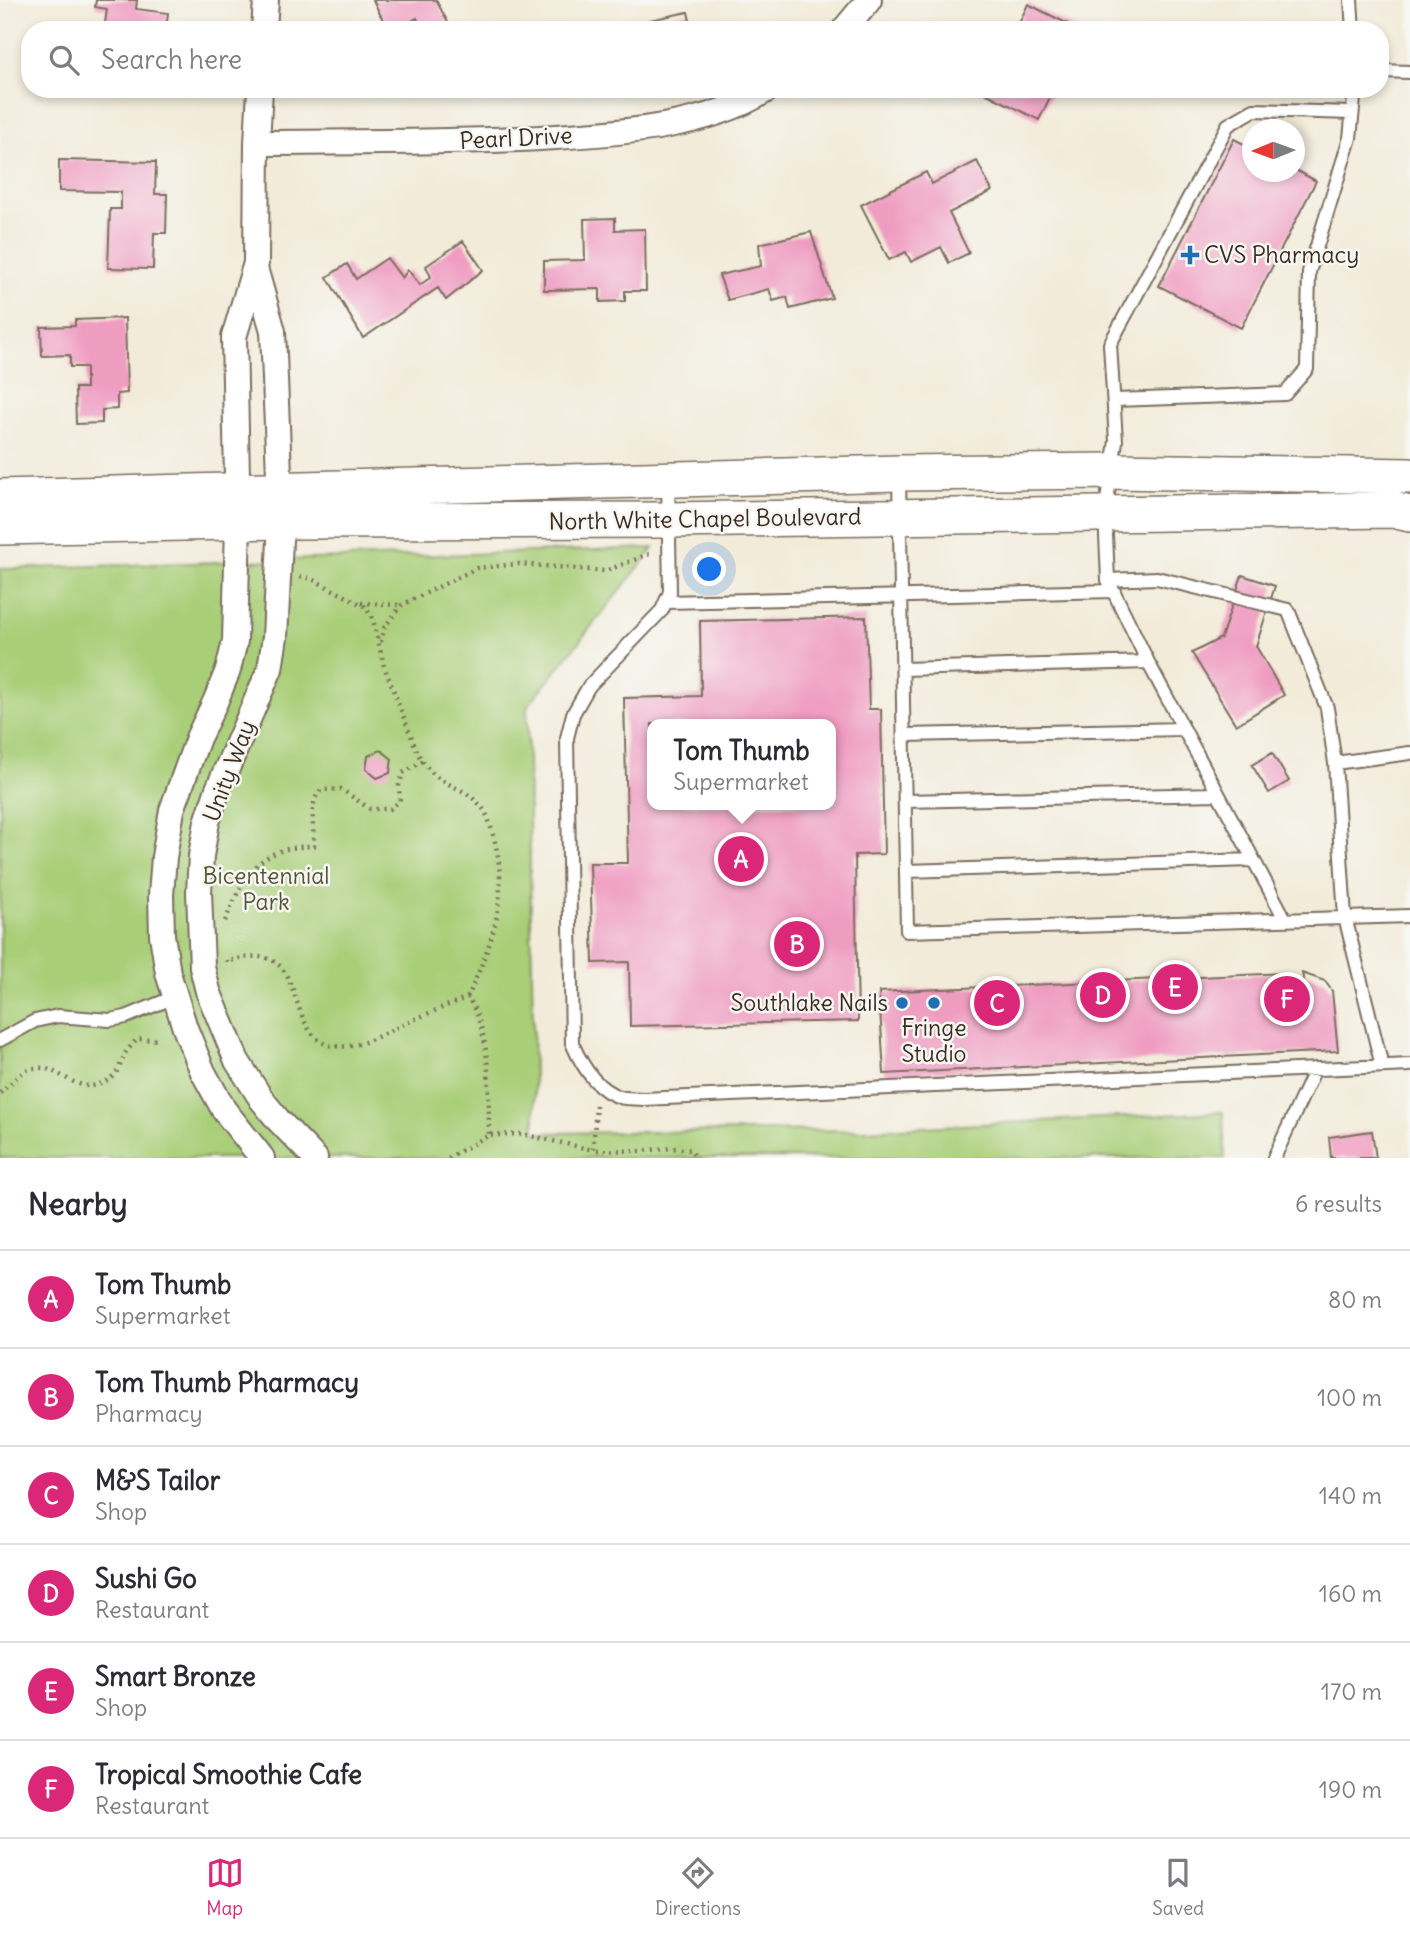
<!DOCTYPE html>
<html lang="en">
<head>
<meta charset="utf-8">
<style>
  :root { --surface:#fff; --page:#f2f2f3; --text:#2b2b33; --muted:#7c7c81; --line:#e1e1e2; --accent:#db2777 }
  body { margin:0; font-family:Delius,sans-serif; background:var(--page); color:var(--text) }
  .compass { position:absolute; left:1242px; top:119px; width:63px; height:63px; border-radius:50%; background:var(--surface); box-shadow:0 4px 10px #0003; rotate:269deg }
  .you { position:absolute; left:710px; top:570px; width:24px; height:24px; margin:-18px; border:5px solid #fff; border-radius:50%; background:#1a73e8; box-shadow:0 0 0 10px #1a73e833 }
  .badge { display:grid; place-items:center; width:46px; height:46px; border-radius:50%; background:var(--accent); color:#fff; font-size:23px; font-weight:700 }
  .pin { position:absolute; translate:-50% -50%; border:4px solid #fff; box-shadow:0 2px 7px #0006 }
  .popup { position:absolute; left:647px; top:719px; width:189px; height:91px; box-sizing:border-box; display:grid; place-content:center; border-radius:14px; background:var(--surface); filter:drop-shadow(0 2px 5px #0005); font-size:23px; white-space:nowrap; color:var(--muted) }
  .popup b { font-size:26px; color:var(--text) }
  .popup::after { content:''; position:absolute; left:50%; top:100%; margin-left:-14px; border:14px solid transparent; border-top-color:var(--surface) }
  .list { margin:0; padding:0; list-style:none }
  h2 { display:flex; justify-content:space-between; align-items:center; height:91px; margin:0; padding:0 28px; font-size:30px }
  h2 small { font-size:23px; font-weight:400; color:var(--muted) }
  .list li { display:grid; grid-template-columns:46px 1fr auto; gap:21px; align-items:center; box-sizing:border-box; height:98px; padding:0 28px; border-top:2px solid var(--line) }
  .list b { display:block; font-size:26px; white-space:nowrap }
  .list p { margin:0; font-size:23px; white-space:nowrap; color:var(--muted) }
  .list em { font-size:23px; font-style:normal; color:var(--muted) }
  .icon { flex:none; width:38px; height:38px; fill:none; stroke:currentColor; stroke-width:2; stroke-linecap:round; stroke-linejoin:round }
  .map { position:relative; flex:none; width:1410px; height:1158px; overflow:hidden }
  .search { position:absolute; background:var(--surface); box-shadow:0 4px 10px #0003; left:21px; right:21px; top:21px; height:77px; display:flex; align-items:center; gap:18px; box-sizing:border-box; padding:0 24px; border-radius:28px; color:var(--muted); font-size:26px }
  .sheet { height:679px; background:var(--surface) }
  nav { display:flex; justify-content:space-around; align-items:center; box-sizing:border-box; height:98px; border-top:2px solid var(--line); background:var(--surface); font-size:19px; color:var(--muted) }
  nav a { display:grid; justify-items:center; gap:4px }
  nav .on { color:var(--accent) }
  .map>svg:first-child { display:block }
  .green { fill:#a8ce77; stroke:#727c4a; stroke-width:2 }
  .building { fill:#ef9cc1; fill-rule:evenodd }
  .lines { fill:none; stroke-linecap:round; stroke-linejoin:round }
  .service-casing { stroke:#7b6e5f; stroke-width:16 }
  .minor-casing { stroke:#7b6e5f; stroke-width:28 }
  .secondary-casing { stroke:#7b6e5f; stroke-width:38 }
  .path { stroke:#7b6e5f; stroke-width:4.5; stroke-dasharray:2 5; stroke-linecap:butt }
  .service { stroke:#fff; stroke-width:12 }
  .minor { stroke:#fff; stroke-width:24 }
  .secondary { stroke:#fff; stroke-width:35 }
  .poi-dot { fill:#1f6fb2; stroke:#f6f6f2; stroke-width:2.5 }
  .labels { text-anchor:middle; stroke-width:5; stroke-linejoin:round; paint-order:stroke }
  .street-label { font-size:23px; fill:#3b2a1e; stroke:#f6f6f2 }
  .poi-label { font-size:23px; fill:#3b2a1e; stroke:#f6f6f2; text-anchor:start }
  .park-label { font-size:23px; fill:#565334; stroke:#f6f6f2 }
</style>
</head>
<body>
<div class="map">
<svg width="1410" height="1158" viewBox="0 0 1410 1158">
  <rect width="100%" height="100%" fill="#f6f6f2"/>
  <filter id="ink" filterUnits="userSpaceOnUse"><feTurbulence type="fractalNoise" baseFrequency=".0143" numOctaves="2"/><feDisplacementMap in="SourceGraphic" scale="14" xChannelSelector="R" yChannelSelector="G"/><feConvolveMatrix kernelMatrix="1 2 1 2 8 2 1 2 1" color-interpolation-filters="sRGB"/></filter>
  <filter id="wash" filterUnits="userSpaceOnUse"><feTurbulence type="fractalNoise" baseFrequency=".00686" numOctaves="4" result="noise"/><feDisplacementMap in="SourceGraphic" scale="28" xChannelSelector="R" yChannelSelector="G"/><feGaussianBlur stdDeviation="1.57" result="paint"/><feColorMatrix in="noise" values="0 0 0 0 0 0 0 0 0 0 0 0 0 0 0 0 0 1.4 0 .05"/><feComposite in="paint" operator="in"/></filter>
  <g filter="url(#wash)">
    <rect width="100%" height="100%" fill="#f2ebd9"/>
    <path class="green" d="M654 548 527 707 535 1133 864 1130 1223 1112 1225 1158H0V569Z"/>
    <g id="blocks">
      <path class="building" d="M96 0H137L136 9 168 13 166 30H104L107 9 95 7Z
        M373 0H436L452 30H423L417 18 396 30H388Z
        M1028 4 1080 30H1016Z
        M688 12 692 30H607V29Z
        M986 89H1054L1039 120 985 93Z
        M1234 139 1252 148V172H1294V169L1316 181 1241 328 1159 286Z
        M59 160 156 162 155 194H167L166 233H154L153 269 108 268 110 209H121V192L59 191Z
        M977 161 992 191 949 213 969 253 949 263 941 247 911 262 906 252 889 260 861 205 926 172 932 184Z
        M615 218V230L645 229 646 291H625V301L600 302V289L544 290V261L585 260 584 219Z
        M811 232 832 298 790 309 787 297 773 301 769 289 728 300 719 275 761 266 759 244Z
        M463 241 483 270 446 300 438 288 363 338 327 277 347 264 356 279 387 258 402 278 408 270 420 285 431 277 426 266Z
        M125 318 127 393 117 394V409L102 410V423L76 424 75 388H86V367H70V355L42 356 41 327 75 326V320Z
        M1242 575 1275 586 1256 646 1284 695 1236 725 1192 653 1221 638Z
        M866 617 869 709H881L884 854 855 855 858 1021 630 1026 629 962 593 963 590 863H628L624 698 701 696 700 621ZM652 724H830V805H652Z
        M381 750 392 759 390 773 377 778 366 769 368 756Z
        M1272 753 1289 781 1269 793 1252 765Z
        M1284 973 1285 984 1305 987 1302 973 1325 981 1332 991 1338 1051 884 1074 879 992Z
        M1372 1131 1376 1158H1331L1329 1137Z"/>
    </g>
  </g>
  <g filter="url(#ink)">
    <use href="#blocks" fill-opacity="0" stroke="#7b6e5f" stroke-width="2"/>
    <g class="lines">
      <defs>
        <path id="service" d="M1351 0 1353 30
          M1380 71 1410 72
          M1115 400 1285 394 1307 369 1309 272 1350 138 1355 89
          M899 475 907 931 1410 916
          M668 482 670 592 662 610 589 686 573 714 567 738 572 1043C581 1064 596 1090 620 1097 627 1099 636 1098 643 1099L1410 1065
          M1108 580 1157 578 1288 610 1327 708 1335 763
          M666 602 1114 591
          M903 669 1148 662
          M904 735 1184 729
          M905 801 1217 794
          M906 871 1252 860
          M1285 919 1148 662 1108 580 1105 513 1116 441 1110 344 1228 125 1254 110 1352 113
          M0 1040 35 1021 58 1016 110 1020 126 1017 172 998
          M1382 1066 1345 917 1335 763 1410 753
          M1274 1158 1315 1069"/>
        <path id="minor" d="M264 30 266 0
          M844 30 869 0
          M260 89 257 143 256 263 234 337 238 523 235 641 228 670 216 700 198 738 172 810 164 857 161 895 162 935 168 973 185 1028 203 1072 224 1110 262 1158
          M257 143C351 142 446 143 540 138 614 133 703 130 768 89
          M255 268 273 331 281 521 275 637 270 669 218 789 207 822 201 856 199 892 202 967 208 991 237 1061 262 1100 279 1121 315 1158"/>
        <path id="secondary" d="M0 497 899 473 1112 471 1410 476
          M0 527 281 521 668 520 1393 510 1410 514"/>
      </defs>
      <use href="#service" class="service-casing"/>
      <use href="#minor" class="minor-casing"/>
      <use href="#secondary" class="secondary-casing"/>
      <path class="path" d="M300 577 310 578 351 599 364 606 372 616 384 666 418 754C424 764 432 775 443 781 457 789 467 791 479 804 488 813 490 825 494 838 510 900 492 941 468 997
        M361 603 401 605
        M381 642 384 628 402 605 477 568 519 564 605 571 652 553
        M225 921C246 874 257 847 314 846 314 829 308 803 321 790L341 789 370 809H390L400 801 399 786 403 773 423 761
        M227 960V962C240 958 255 954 269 959 305 971 289 1054 348 1046 366 1044 383 1034 398 1027 421 1016 444 1007 468 997 493 1039 488 1088 489 1135
        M0 1093C10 1085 18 1073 30 1069 60 1060 78 1105 113 1076 120 1070 121 1060 126 1052 129 1048 133 1044 137 1039L159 1040
        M596 1105 593 1150 640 1151 671 1148 692 1150 694 1158
        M448 1158 489 1135 522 1134 593 1150"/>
      <use href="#service" class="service"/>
      <use href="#minor" class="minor"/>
      <use href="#secondary" class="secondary"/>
    </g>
  </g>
  <g class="poi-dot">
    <path d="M1186.5 244.5h7v7h7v7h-7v7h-7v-7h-7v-7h7z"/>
    <circle cx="902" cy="1003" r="7"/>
    <circle cx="934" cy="1003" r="7"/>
  </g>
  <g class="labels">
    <g class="street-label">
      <text transform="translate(516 138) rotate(-3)" y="8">Pearl Drive</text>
      <text transform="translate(705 519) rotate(-1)" y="8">North White Chapel Boulevard</text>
      <text transform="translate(229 771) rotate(-69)" y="8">Unity Way</text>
    </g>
    <g class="poi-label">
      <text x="1204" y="263">CVS Pharmacy</text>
      <text x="888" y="1011" text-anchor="end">Southlake Nails</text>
      <text x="934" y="1036" text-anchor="middle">Fringe<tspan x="934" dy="26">Studio</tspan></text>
    </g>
    <g class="park-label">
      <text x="266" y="884">Bicentennial<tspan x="266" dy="26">Park</tspan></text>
    </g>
  </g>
</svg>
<svg class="compass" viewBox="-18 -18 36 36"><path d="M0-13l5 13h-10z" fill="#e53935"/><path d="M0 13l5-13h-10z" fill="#7c7c81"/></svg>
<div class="you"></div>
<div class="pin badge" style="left:741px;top:859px">A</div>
<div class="popup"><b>Tom Thumb</b>Supermarket</div>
<div class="pin badge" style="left:797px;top:944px">B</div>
<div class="pin badge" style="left:997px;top:1003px">C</div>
<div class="pin badge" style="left:1103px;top:995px">D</div>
<div class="pin badge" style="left:1175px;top:987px">E</div>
<div class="pin badge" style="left:1287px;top:999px">F</div>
<div class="search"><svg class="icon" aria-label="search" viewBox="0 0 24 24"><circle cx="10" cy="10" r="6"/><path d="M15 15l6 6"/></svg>Search here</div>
</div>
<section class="sheet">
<h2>Nearby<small>6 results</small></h2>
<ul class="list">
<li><span class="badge">A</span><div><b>Tom Thumb</b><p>Supermarket</p></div><em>80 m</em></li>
<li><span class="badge">B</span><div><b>Tom Thumb Pharmacy</b><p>Pharmacy</p></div><em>100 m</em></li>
<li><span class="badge">C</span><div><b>M&amp;S Tailor</b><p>Shop</p></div><em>140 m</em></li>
<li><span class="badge">D</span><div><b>Sushi Go</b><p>Restaurant</p></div><em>160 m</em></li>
<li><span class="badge">E</span><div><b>Smart Bronze</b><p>Shop</p></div><em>170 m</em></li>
<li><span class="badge">F</span><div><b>Tropical Smoothie Cafe</b><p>Restaurant</p></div><em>190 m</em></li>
</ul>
</section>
<nav>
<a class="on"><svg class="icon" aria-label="map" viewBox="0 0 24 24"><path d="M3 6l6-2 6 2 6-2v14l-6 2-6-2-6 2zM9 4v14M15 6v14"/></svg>Map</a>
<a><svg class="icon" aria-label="directions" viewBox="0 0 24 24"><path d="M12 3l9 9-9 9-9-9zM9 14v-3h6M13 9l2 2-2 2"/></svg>Directions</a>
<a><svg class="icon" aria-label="saved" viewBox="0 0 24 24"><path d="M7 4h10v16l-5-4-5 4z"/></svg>Saved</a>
</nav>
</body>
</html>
